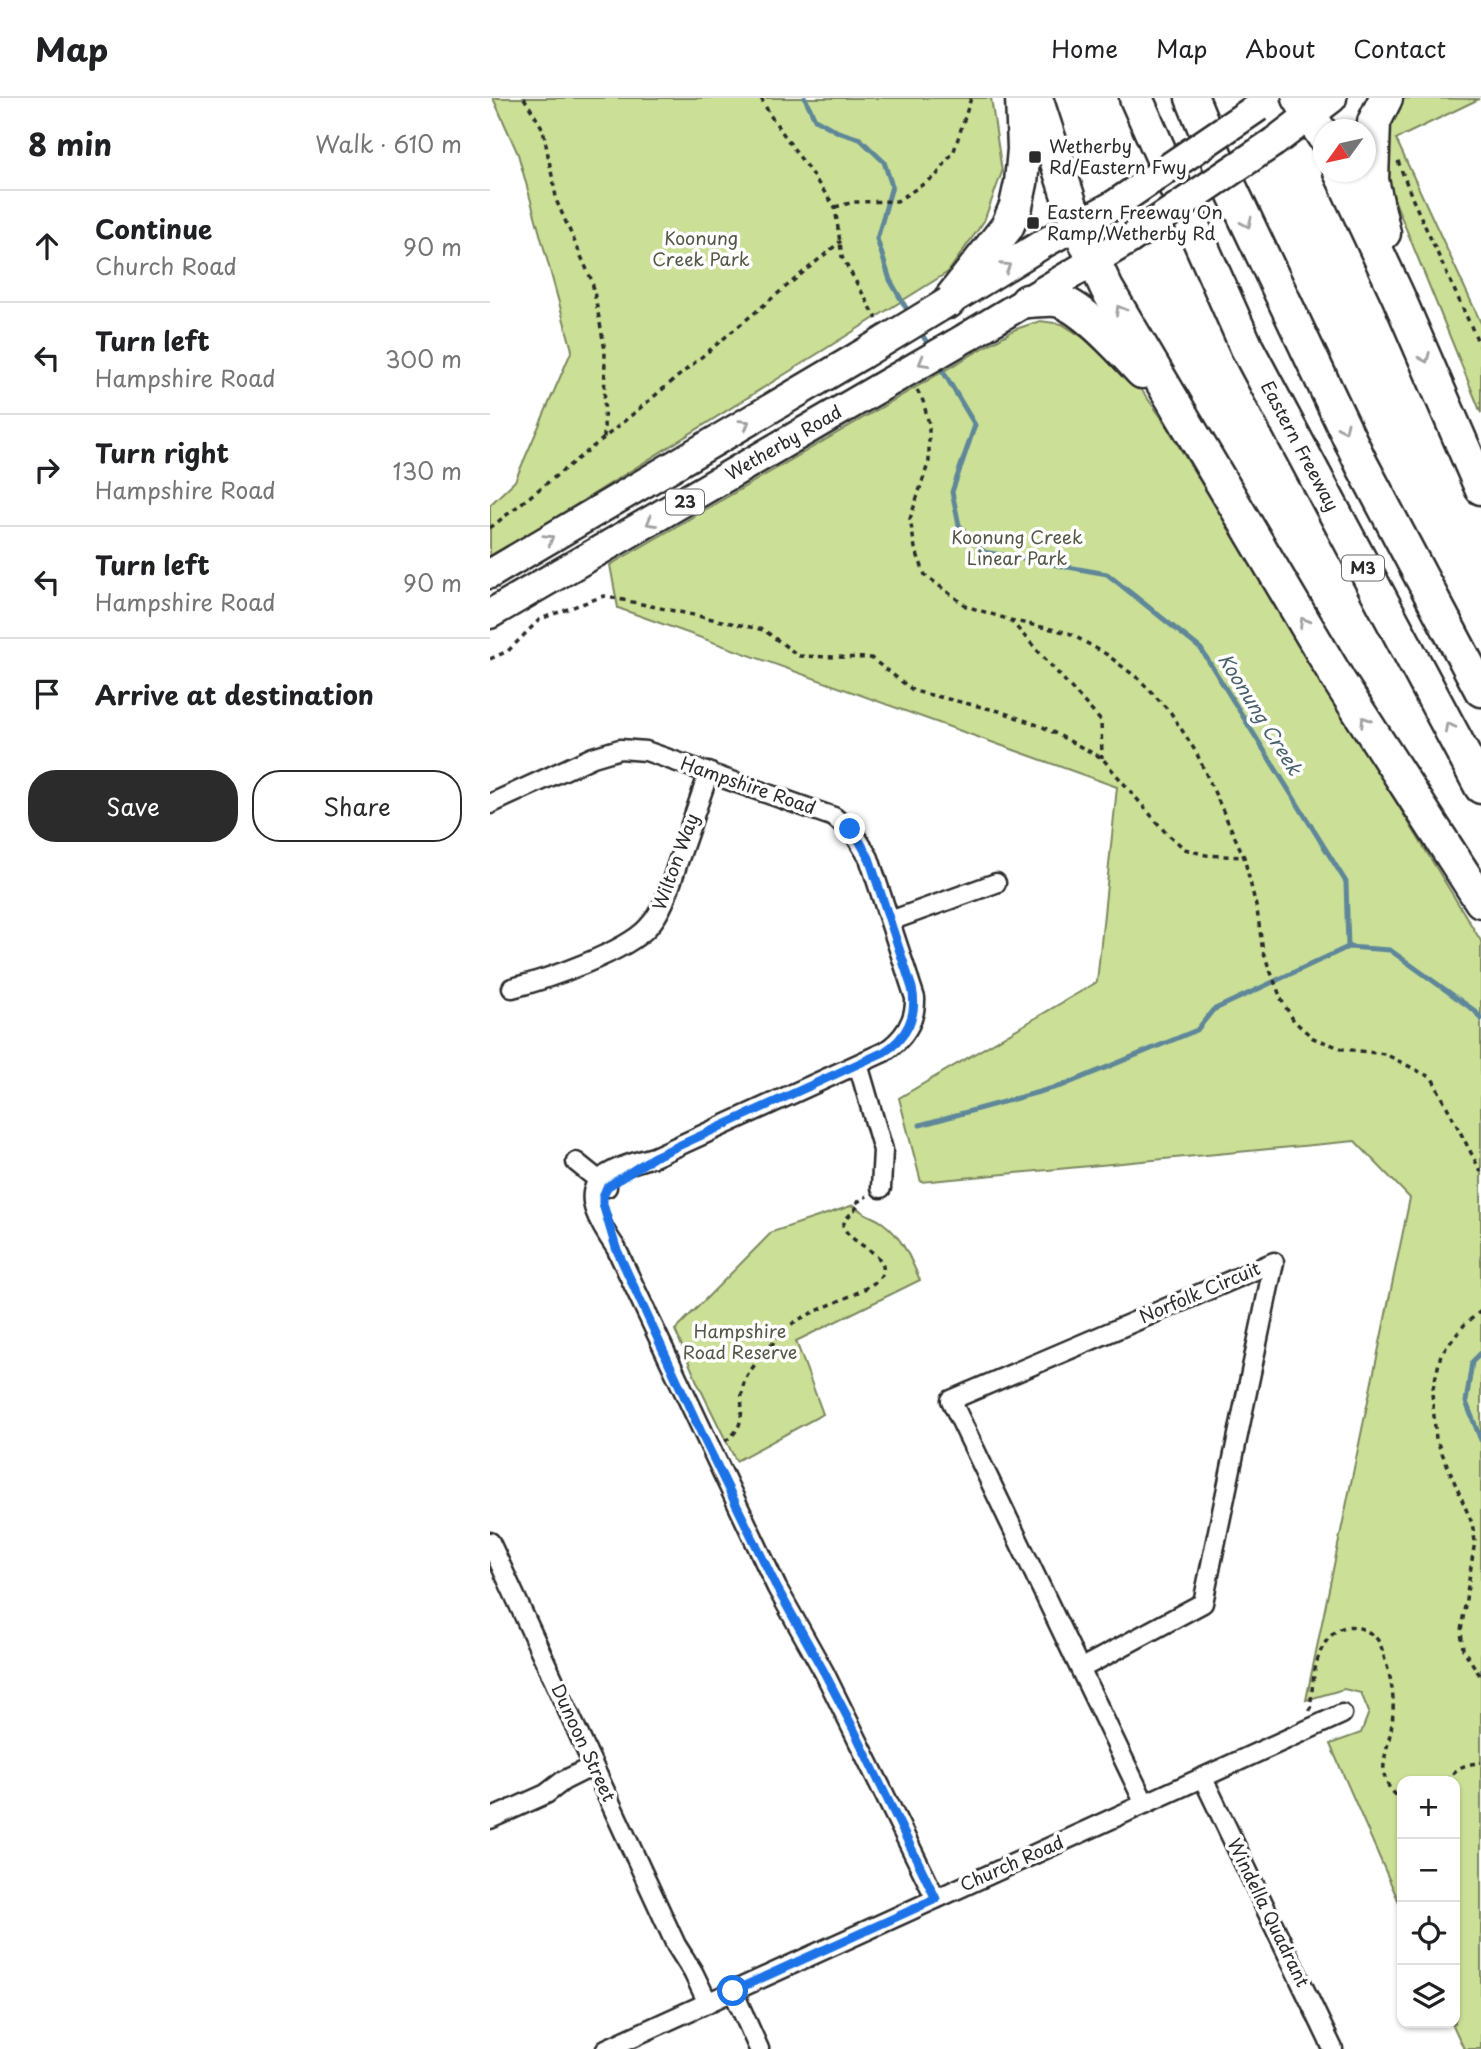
<!DOCTYPE html>
<html lang="en">
<head>
<meta charset="utf-8">
<style>
  :root { --surface:#fff; --page:#f2f2f2; --text:#202124; --muted:#757577; --line:#e0e0e0; --accent:#2b2b2b }
  body { margin:0; font-family:"Playpen Sans",sans-serif; background:var(--page); color:var(--text) }
  .controls { position:absolute; right:21px; bottom:21px; display:grid; overflow:hidden; border-radius:14px; box-shadow:0 2px 5px #0004 }
  .controls button { width:63px; height:63px; display:grid; place-items:center; padding:0; border:0; border-bottom:2px solid var(--line); background:var(--surface); color:var(--text); font:35px sans-serif }
  .compass { position:absolute; left:823px; top:21px; width:63px; height:63px; border-radius:50%; background:var(--surface); box-shadow:0 2px 5px #0004; rotate:237deg }
  .stop { position:absolute; width:21px; height:21px; margin:-16px; border:5px solid #1a73e8; border-radius:50%; background:#fff }
  .stop.end { background:#1a73e8; border-color:#fff; box-shadow:0 2px 7px #0008 }
  .list { margin:0; padding:0; list-style:none }
  h2 { display:flex; justify-content:space-between; align-items:center; height:91px; margin:0; padding:0 28px; font-size:30px }
  h2 small { font-size:23px; font-weight:400; color:var(--muted) }
  .list li { display:grid; grid-template-columns:46px 1fr auto; gap:21px; align-items:center; box-sizing:border-box; height:112px; padding:0 28px; border-top:2px solid var(--line) }
  .list b { display:block; font-size:26px; white-space:nowrap }
  .list p { margin:0; font-size:23px; white-space:nowrap; color:var(--muted) }
  .list em { font-size:23px; font-style:normal; color:var(--muted) }
  .actions { display:flex; gap:14px; padding:21px 28px }
  .actions a { flex:1; padding:16px 0; border:2px solid var(--accent); border-radius:28px; text-align:center; font-size:24px; color:var(--accent) }
  .actions .main { background:var(--accent); color:#fff }
  .icon { flex:none; width:38px; height:38px; fill:none; stroke:currentColor; stroke-width:2; stroke-linecap:round; stroke-linejoin:round }
  .map { position:relative; flex:none; width:991px; height:1951px; overflow:hidden }
  header { display:flex; align-items:center; gap:42px; box-sizing:border-box; height:98px; padding:0 35px; background:var(--surface); border-bottom:2px solid var(--line) }
  header strong { font-size:33px }
  nav { display:flex; gap:38px; margin-inline-start:auto; font-size:24px }
  main { display:flex }
  aside { flex:1; background:var(--surface) }
  .map>svg:first-child { display:block }
  .green { fill:#cbe096; stroke:#7b8660; stroke-width:2 }
  .lines { fill:none; stroke-linecap:round; stroke-linejoin:round }
  .stream { stroke:#5f8799; stroke-width:5 }
  .street-casing { stroke:#2b2b2b; stroke-width:23 }
  .primary-casing { stroke:#2b2b2b; stroke-width:33 }
  .highway-casing { stroke:#2b2b2b; stroke-width:37 }
  .path { stroke:#2b2b2b; stroke-width:3.5; stroke-dasharray:5 5; stroke-linecap:butt }
  .street { stroke:#fff; stroke-width:18 }
  .primary { stroke:#fff; stroke-width:28 }
  .highway { stroke:#fff; stroke-width:32 }
  .primary-bridge-casing { stroke:#2b2b2b; stroke-width:33; stroke-linecap:butt }
  .primary-bridge { stroke:#fff; stroke-width:28 }
  .oneway { stroke:#a0a0a0 }
  .route { stroke:#1a73e8; stroke-width:9 }
  .poi-dot { fill:#2b2b2b; stroke:#fff; stroke-width:2.5 }
  .labels { text-anchor:middle; stroke-width:7; stroke-linejoin:round; paint-order:stroke }
  .shield { fill:#fff; stroke:#6b6b6b; stroke-width:2 }
  .shield-label { font-size:16px; font-weight:bold; fill:#2b2b2b }
  .poi-label { font-size:18px; fill:#2b2b2b; stroke:#fff; text-anchor:start }
  .park-label { font-size:18px; fill:#535846; stroke:#fff }
  .street-label { font-size:18px; fill:#2b2b2b; stroke:#fff }
  .water-label { font-size:19px; font-style:italic; fill:#49616b; stroke:#fff }
</style>
</head>
<body>
<header>
<strong>Map</strong>
<nav><a>Home</a><a>Map</a><a>About</a><a>Contact</a></nav>
</header>
<main>
<aside>
<h2>8 min<small>Walk · 610 m</small></h2>
<ul class="list">
<li><svg class="icon" aria-label="ahead" viewBox="0 0 24 24"><path d="M12 20V5M6 11l6-6 6 6"/></svg><div><b>Continue</b><p>Church Road</p></div><em>90 m</em></li>
<li><svg class="icon" aria-label="left" viewBox="0 0 24 24"><path d="M17 20v-9H6M10 6l-5 5 5 5"/></svg><div><b>Turn left</b><p>Hampshire Road</p></div><em>300 m</em></li>
<li><svg class="icon" aria-label="right" viewBox="0 0 24 24"><path d="M7 20v-9h11M14 6l5 5-5 5"/></svg><div><b>Turn right</b><p>Hampshire Road</p></div><em>130 m</em></li>
<li><svg class="icon" aria-label="left" viewBox="0 0 24 24"><path d="M17 20v-9H6M10 6l-5 5 5 5"/></svg><div><b>Turn left</b><p>Hampshire Road</p></div><em>90 m</em></li>
<li><svg class="icon" aria-label="arrive" viewBox="0 0 24 24"><path d="M6 21V4h12l-3 4 3 4H6"/></svg><div><b>Arrive at destination</b></div></li>
</ul>
<div class="actions"><a class="main">Save</a><a>Share</a></div>
</aside>
<div class="map">
<svg width="991" height="1951" viewBox="0 0 991 1951">
  <rect width="100%" height="100%" fill="#fff"/>
  <filter id="ink" filterUnits="userSpaceOnUse"><feTurbulence type="fractalNoise" baseFrequency=".0143" numOctaves="2"/><feDisplacementMap in="SourceGraphic" scale="14" xChannelSelector="R" yChannelSelector="G"/><feConvolveMatrix kernelMatrix="1 2 1 2 8 2 1 2 1" color-interpolation-filters="sRGB"/></filter>
  <g filter="url(#ink)">
    <path class="green" d="M3 0H501L512 74 494 123 458 174 0 461V407L25 383 82 252 28 56Z
      M912 0 989 1 906 41 991 225V315L895 79V40Z
      M550 223 572 226 600 244 642 279 671 319 991 843V1951H974L962 1925H965V1683H912V1811L840 1646 871 1635 879 1614 871 1595 854 1591 816 1602 920 1100 865 1043 431 1084 409 1000 607 884 627 689 128 510 120 467 526 231Z
      M364 1107C374 1118 382 1117 393 1125 413 1140 420 1160 430 1182L306 1243 333 1316 246 1363 208 1286 185 1232 282 1134Z"/>
    <g class="lines">
      <path class="stream" d="M315 0 325 21 348 34 370 41 394 64 402 88 387 141 400 182 420 217
        M429 231 440 250
        M448 265 485 327 462 394 469 427 494 454 617 476 711 551 856 784 858 849 900 852 985 913 991 921
        M430 1027 574 987 707 932 723 912 858 849
        M991 1255 982 1264 976 1304 991 1342"/>
      <defs>
        <path id="street" d="M0 706 103 659 130 651 156 653 344 719 365 737 379 760 425 900C426 923 413 942 394 954L164 1059C98 1076 85 1091 126 1150L287 1490 334 1574 446 1801
          M400 823 506 785
          M22 890C55 882 136 854 158 829 175 811 181 784 189 761 199 732 209 703 219 674
          M368 966 393 1052 391 1090
          M86 1064 117 1089
          M0 1444 186 1847 203 1874 218 1905
          M590 1571 713 1505 784 1164 461 1302 655 1706
          M713 1680 843 1951
          M0 1721 56 1696 73 1683 103 1668
          M243 1893 269 1951
          M116 1951 852 1616"/>
        <g id="primary">
          <path d="M784 44 842 0"/>
          <path d="M463 201 556 144 624 107"/>
          <path d="M477 239 640 141"/>
          <path d="M0 476 371 257"/>
          <path id="s1" d="M0 516 389 290"/>
        </g>
        <g id="highway">
          <path d="M546 0 587 126 617 191 849 583 991 803"/>
          <path id="s2" d="M646 0 757 250 991 689"/>
          <path d="M702 0 728 63 872 367 991 592"/>
          <path d="M809 0 834 39"/>
          <path d="M850 74 908 198 991 390"/>
          <path d="M894 135 882 82 884 24 896 0"/>
          <path d="M537 203C546 203 557 201 566 202 592 207 633 254 652 274"/>
          <path d="M458 204 517 129 526 108 531 85 534 51 532 0"/>
        </g>
      </defs>
      <use href="#street" class="street-casing"/>
      <use href="#primary" class="primary-casing"/>
      <use href="#highway" class="highway-casing"/>
      <path class="path" d="M34 0 53 31 67 104 102 183 115 252 114 340
        M271 0 280 17 345 109 352 159 387 221
        M908 63 923 102 991 250
        M345 109 364 104 407 103 446 78 464 53 481 0
        M427 292 433 303 439 326V363L420 421 425 450 435 477 476 508 520 522 579 535 616 556 650 582 681 615 706 654 754 759 767 812 773 854 792 903 804 923 823 940 853 951 895 956 942 980 991 1074
        M0 430 114 340 351 143
        M520 522 611 623 612 660
        M0 561 18 553 50 521 114 498 274 532 309 558 381 560 424 593 509 613 553 629 612 660 676 735 695 751 716 757 754 759
        M991 1213 975 1226 951 1256 942 1295 946 1341 982 1425 985 1443 971 1533 973 1551 991 1579
        M235 1343C262 1326 245 1303 256 1280 263 1266 286 1242 297 1230 315 1212 389 1193 393 1174 397 1154 360 1147 353 1128L355 1122 368 1108 366 1105 377 1098
        M820 1613C823 1586 823 1545 850 1531 861 1526 870 1529 880 1535 891 1542 891 1549 895 1562 902 1582 905 1603 902 1625 898 1657 881 1679 912 1702
        M956 1683C967 1669 974 1666 991 1665"/>
      <use href="#street" class="street"/>
      <use href="#primary" class="primary"/>
      <use href="#highway" class="highway"/>
      <defs>
        <path id="primary-bridge" d="M624 107 768 9
          M640 141 784 44
          M371 257 458 204
          M389 290 477 239"/>
      </defs>
      <use href="#primary-bridge" class="primary-bridge-casing"/>
      <use href="#primary-bridge" class="primary-bridge"/>
    </g>
    <defs><path id="oneway-chevron" d="M-2-3.5L2.5 0L-2 3.5" fill="none" stroke-width="1.6" stroke-linecap="round" stroke-linejoin="round" transform="scale(1.75)"/></defs>
    <g class="oneway">
      <use href="#oneway-chevron" transform="translate(757 125) rotate(65)"/>
      <use href="#oneway-chevron" transform="translate(516 169) rotate(-32)"/>
      <use href="#oneway-chevron" transform="translate(630 212) rotate(-120)"/>
      <use href="#oneway-chevron" transform="translate(935 260) rotate(67)"/>
      <use href="#oneway-chevron" transform="translate(433 264) rotate(150)"/>
      <use href="#oneway-chevron" transform="translate(255 326) rotate(-31)"/>
      <use href="#oneway-chevron" transform="translate(854 330) rotate(65)"/>
      <use href="#oneway-chevron" transform="translate(161 424) rotate(150)"/>
      <use href="#oneway-chevron" transform="translate(59 441) rotate(-31)"/>
      <use href="#oneway-chevron" transform="translate(814 524) rotate(-121)"/>
      <use href="#oneway-chevron" transform="translate(875 623) rotate(-123)"/>
      <use href="#oneway-chevron" transform="translate(959 629) rotate(-118)"/>
    </g>
  </g>
  <g class="lines" filter="url(#ink)">
    <path class="route" d="M243 1893 446 1801 360 1624 334 1574 287 1490 216 1345 126 1150 113 1106V1099L117 1089 164 1059 394 954C417 940 428 917 422 890L379 760 370 744 360 731"/>
  </g>
  <g class="poi-dot">
    <rect x="538" y="52" width="14" height="14" rx="3.5"/>
    <rect x="536" y="118" width="14" height="14" rx="3.5"/>
  </g>
  <g class="labels">
    <g class="shield">
      <rect x="176" y="391.5" width="38" height="25" rx="5"/>
      <rect x="852" y="457.5" width="42" height="25" rx="5"/>
    </g>
    <g class="shield-label">
      <text x="195" y="410">23</text>
      <text x="873" y="476">M3</text>
    </g>
    <g class="poi-label">
      <text x="559" y="55">Wetherby<tspan x="559" dy="21">Rd/Eastern Fwy</tspan></text>
      <text x="557" y="121">Eastern Freeway On<tspan x="557" dy="21">Ramp/Wetherby Rd</tspan></text>
    </g>
    <g class="park-label">
      <text x="211" y="147">Koonung<tspan x="211" dy="21">Creek Park</tspan></text>
      <text x="527" y="446">Koonung Creek<tspan x="527" dy="21">Linear Park</tspan></text>
      <text x="250" y="1240">Hampshire<tspan x="250" dy="21">Road Reserve</tspan></text>
    </g>
    <g class="street-label">
      <text dy="6" stroke="none"><textPath href="#s1" startOffset="340">Wetherby Road</textPath></text>
      <text dy="6" stroke="none"><textPath href="#s2" startOffset="385">Eastern Freeway</textPath></text>
      <text transform="translate(258 688) rotate(19)" y="6">Hampshire Road</text>
      <text transform="translate(186 764) rotate(-70)" y="6">Wilton Way</text>
      <text transform="translate(710 1195) rotate(-23)" y="6">Norfolk Circuit</text>
      <text transform="translate(93 1645) rotate(65)" y="6">Dunoon Street</text>
      <text transform="translate(522 1766) rotate(-24)" y="6">Church Road</text>
      <text transform="translate(778 1815) rotate(64)" y="6">Windella Quadrant</text>
    </g>
    <g class="water-label">
      <text transform="translate(770 616) rotate(58)" y="7">Koonung Creek</text>
    </g>
  </g>
</svg>
<div class="controls">
<button>+</button>
<button>−</button>
<button><svg class="icon" aria-label="locate" viewBox="0 0 24 24"><circle cx="12" cy="12" r="6"/><path d="M12 2v4M12 18v4M2 12h4M18 12h4"/></svg></button>
<button><svg class="icon" aria-label="layers" viewBox="0 0 24 24"><path d="M12 4l9 5-9 5-9-5zM3 14l9 5 9-5"/></svg></button>
</div>
<svg class="compass" viewBox="-18 -18 36 36"><path d="M0-13l5 13h-10z" fill="#e53935"/><path d="M0 13l5-13h-10z" fill="#757577"/></svg>
<div class="stop" style="left:243px;top:1893px"></div>
<div class="stop end" style="left:360px;top:731px"></div>
</div>
</main>
</body>
</html>
